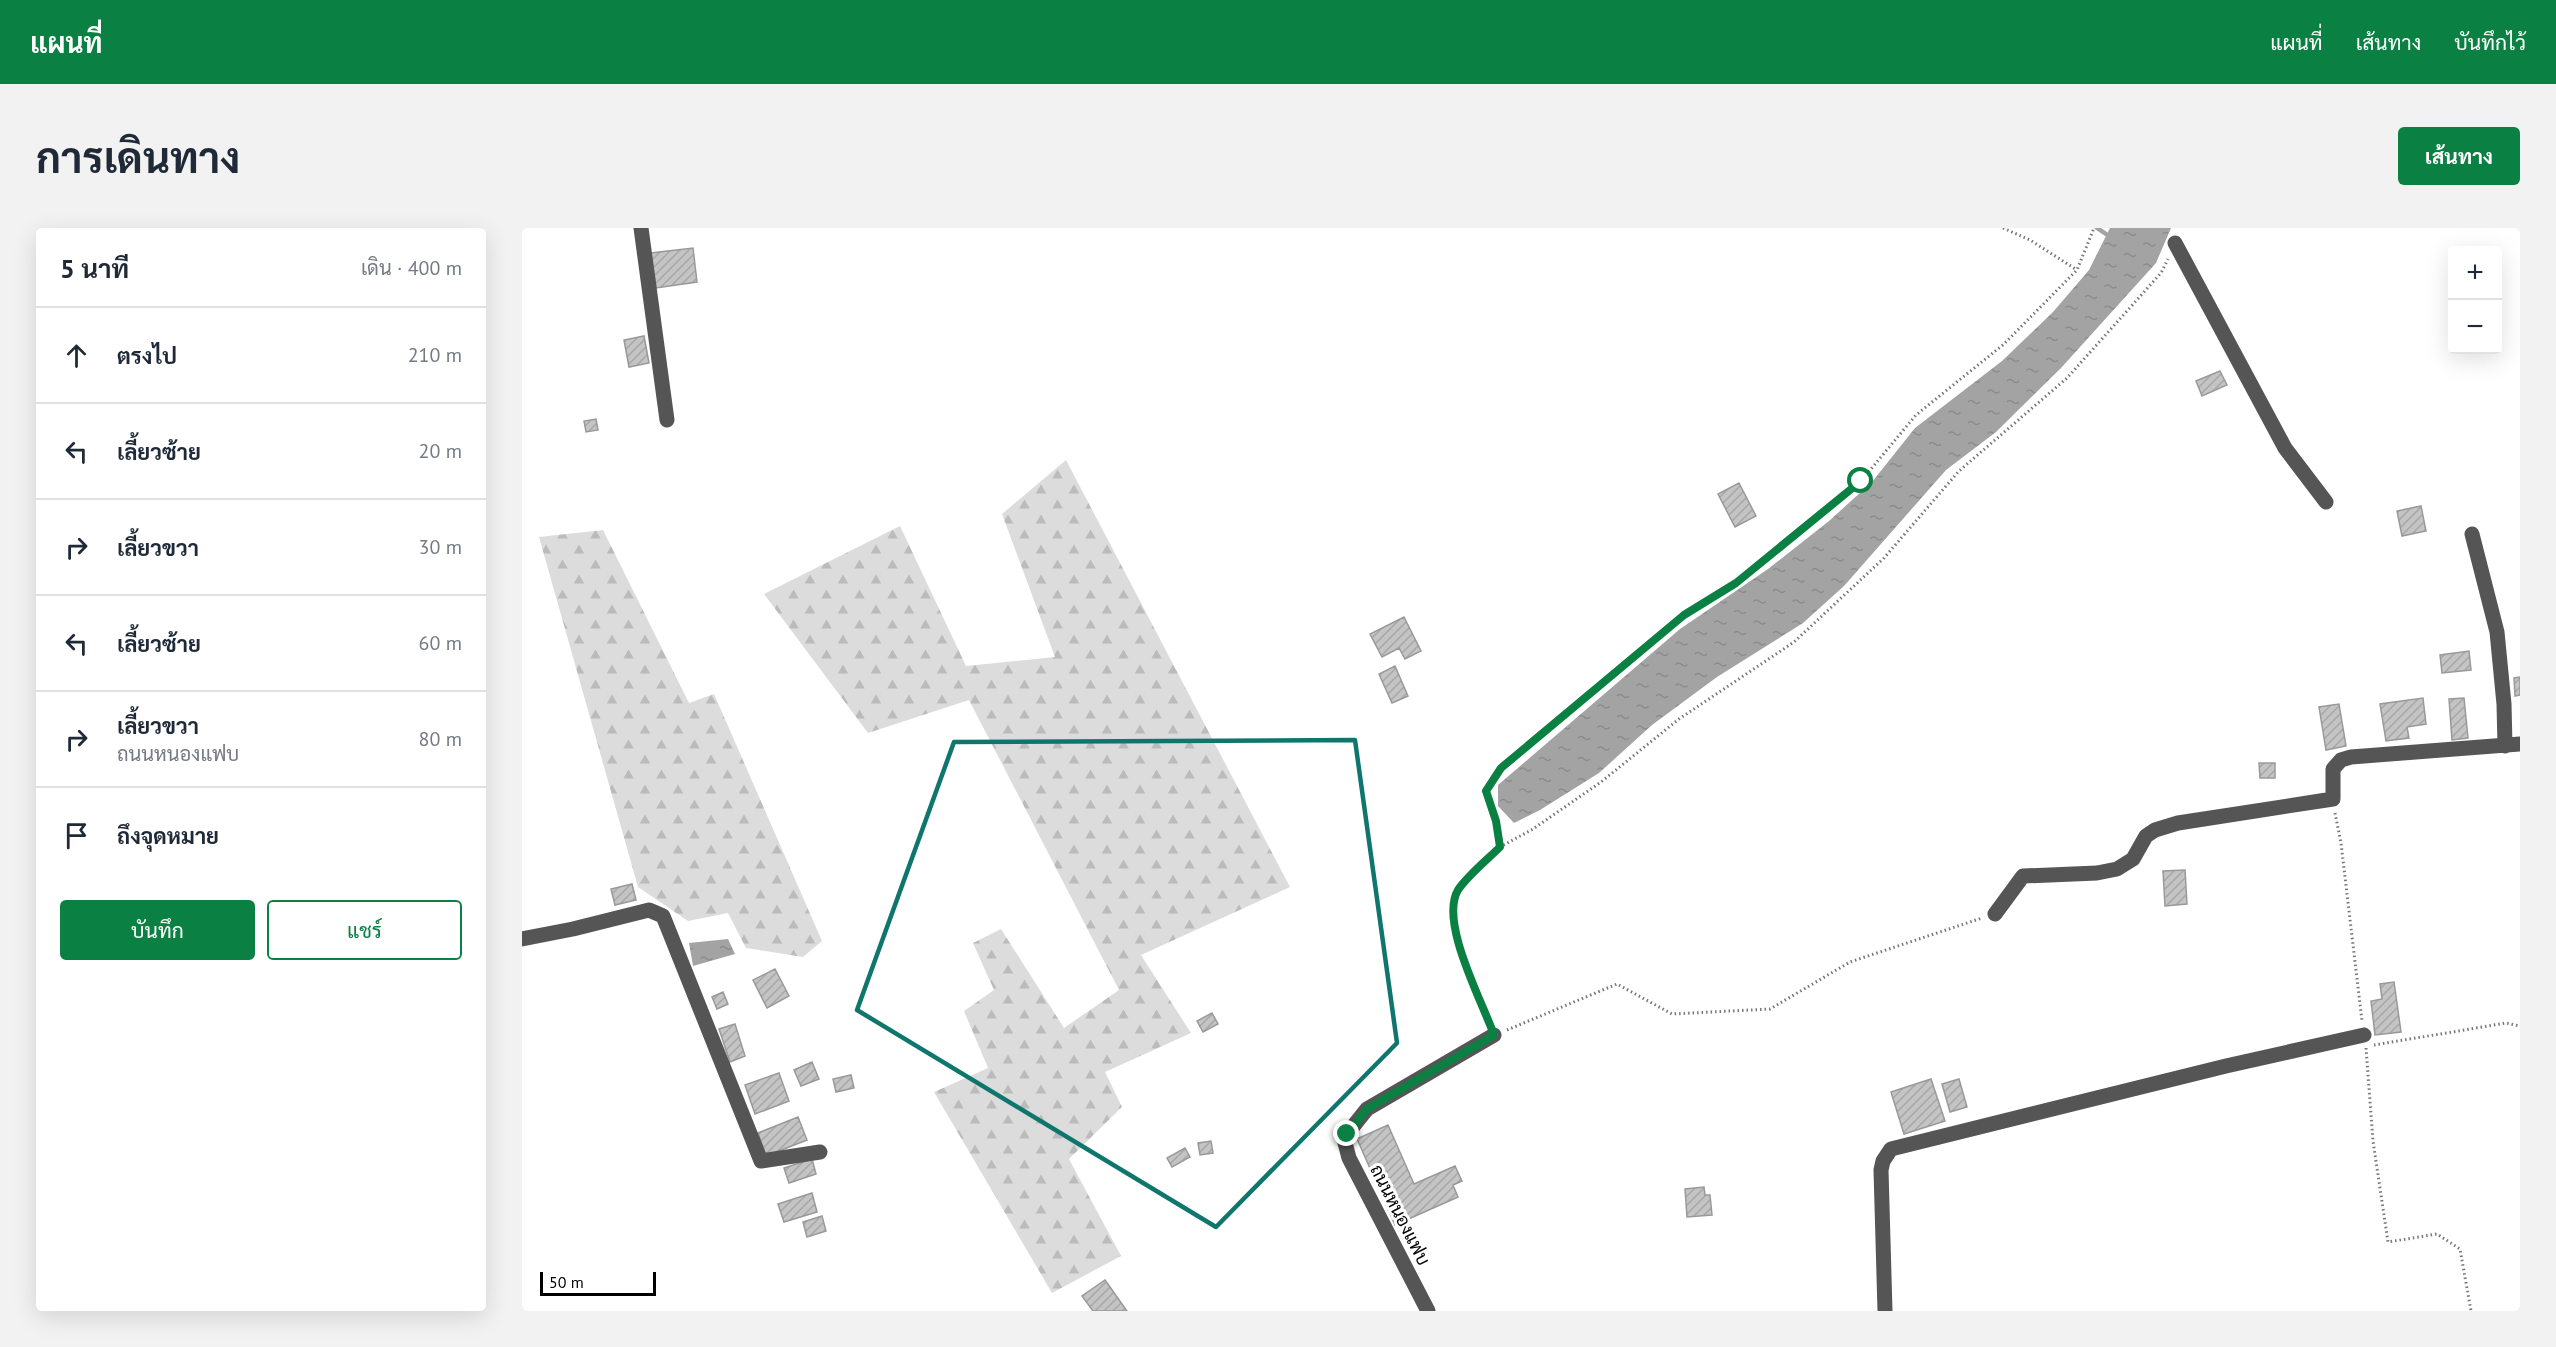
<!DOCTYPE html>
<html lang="th">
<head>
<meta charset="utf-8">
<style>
  :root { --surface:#fff; --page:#f2f2f3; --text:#1f2937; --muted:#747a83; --line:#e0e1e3; --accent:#0b8043 }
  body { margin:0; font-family:"PT Sans",Sarabun,sans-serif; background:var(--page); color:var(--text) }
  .controls { position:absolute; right:18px; top:18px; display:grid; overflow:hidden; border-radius:6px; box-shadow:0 6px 24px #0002 }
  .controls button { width:54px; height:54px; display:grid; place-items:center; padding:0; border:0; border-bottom:2px solid var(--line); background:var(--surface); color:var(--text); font:30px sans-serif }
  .scale { position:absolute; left:18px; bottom:15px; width:116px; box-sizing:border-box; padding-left:6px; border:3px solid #000; border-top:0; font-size:16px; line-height:21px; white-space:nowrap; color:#000; -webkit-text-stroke:4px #fff; paint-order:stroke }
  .stop { position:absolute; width:18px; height:18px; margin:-14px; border:4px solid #0b8043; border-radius:50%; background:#fff }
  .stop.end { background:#0b8043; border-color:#fff; box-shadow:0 2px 6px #0008 }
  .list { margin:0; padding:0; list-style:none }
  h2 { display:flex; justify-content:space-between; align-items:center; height:78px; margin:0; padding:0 24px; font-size:26px }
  h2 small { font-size:20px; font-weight:400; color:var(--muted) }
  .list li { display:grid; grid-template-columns:39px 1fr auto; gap:18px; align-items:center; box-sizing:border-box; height:96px; padding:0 24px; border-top:2px solid var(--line) }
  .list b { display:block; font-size:22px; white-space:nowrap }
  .list p { margin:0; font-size:20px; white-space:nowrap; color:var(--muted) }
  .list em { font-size:20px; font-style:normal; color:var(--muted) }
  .actions { display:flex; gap:12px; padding:18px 24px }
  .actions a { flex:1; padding:14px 0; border:2px solid var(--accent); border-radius:6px; text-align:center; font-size:21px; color:var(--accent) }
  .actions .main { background:var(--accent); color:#fff }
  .icon { flex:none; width:33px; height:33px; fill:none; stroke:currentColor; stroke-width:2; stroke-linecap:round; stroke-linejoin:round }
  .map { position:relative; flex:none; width:1998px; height:1083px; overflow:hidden; border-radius:6px }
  header { display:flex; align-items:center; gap:36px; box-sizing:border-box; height:84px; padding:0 30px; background:var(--accent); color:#fff }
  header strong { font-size:28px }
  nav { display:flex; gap:33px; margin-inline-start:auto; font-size:21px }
  .intro { display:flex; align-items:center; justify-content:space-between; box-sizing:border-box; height:144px; padding:0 36px }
  h1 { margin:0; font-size:42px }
  .button { padding:15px 27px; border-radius:6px; background:var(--accent); color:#fff; font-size:21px; font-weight:700 }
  main { display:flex; gap:36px; padding:0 36px }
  aside { flex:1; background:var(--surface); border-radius:6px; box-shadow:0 6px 24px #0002 }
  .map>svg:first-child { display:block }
  .forest { fill:url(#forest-firs) }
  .water { fill:url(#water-ripples) }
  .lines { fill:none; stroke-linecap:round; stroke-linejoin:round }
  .stream { stroke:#a3a3a3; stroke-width:4.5 }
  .building { fill:url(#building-hatch); stroke:#999; stroke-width:1.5 }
  .path { stroke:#777; stroke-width:3; stroke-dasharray:1.5 3; stroke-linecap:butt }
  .minor { stroke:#555; stroke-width:15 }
  .route { stroke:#0b8043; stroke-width:8 }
  .marked { fill:none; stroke:#0f766e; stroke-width:4.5; stroke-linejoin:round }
  .labels { text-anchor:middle; stroke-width:6; stroke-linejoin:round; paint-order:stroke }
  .street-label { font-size:18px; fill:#000; stroke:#fff }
</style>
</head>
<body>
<header>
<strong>แผนที่</strong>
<nav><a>แผนที่</a><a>เส้นทาง</a><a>บันทึกไว้</a></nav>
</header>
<div class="intro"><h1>การเดินทาง</h1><a class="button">เส้นทาง</a></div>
<main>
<aside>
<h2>5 นาที<small>เดิน · 400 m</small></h2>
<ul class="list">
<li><svg class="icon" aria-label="ahead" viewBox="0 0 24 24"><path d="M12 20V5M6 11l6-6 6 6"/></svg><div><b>ตรงไป</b></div><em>210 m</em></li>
<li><svg class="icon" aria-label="left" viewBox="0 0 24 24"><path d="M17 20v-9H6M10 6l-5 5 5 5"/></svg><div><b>เลี้ยวซ้าย</b></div><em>20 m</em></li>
<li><svg class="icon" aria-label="right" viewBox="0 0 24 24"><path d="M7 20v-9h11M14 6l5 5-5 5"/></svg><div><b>เลี้ยวขวา</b></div><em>30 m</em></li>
<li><svg class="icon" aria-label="left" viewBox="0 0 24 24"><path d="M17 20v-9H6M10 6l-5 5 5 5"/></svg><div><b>เลี้ยวซ้าย</b></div><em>60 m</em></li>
<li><svg class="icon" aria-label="right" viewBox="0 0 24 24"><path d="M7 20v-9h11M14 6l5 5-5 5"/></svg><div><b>เลี้ยวขวา</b><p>ถนนหนองแฟบ</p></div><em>80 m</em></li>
<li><svg class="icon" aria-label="arrive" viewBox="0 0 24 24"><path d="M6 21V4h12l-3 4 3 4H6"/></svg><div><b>ถึงจุดหมาย</b></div></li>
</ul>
<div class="actions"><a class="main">บันทึก</a><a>แชร์</a></div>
</aside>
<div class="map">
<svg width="1998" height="1083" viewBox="0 0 1998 1083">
  <defs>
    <pattern id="forest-firs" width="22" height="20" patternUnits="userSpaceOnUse" patternTransform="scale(1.5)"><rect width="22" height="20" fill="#dcdcdc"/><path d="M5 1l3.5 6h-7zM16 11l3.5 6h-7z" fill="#bbb"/></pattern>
    <pattern id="water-ripples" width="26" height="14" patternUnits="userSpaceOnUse" patternTransform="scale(1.5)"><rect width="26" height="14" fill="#a3a3a3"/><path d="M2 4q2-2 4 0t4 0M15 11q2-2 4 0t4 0" fill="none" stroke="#8b8b8b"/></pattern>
    <pattern id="building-hatch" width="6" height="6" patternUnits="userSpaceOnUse" patternTransform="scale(1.5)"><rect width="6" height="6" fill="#c4c4c4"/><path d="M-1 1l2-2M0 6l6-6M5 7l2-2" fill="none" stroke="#a7a7a7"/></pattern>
  </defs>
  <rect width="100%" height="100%" fill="#fff"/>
  <path class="forest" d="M544 232 768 659 619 727 669 805 583 844 600 879 547 931 599 1028 530 1065 412 864 466 840 442 783 472 762 451 715 479 701 542 800 597 762 447 472 346 505 242 366 378 298 444 438 533 429 480 286Z
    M81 302 167 475 192 466 300 713 281 729 224 720 206 685 166 693 116 659 17 309Z"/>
  <path class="water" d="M1588 0H1649L1634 35 1539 140 1474 204 1424 242 1322 358 1281 395 1195 449 1130 497 1077 545 1018 582 992 595 976 578V557L1158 401 1246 341 1307 293 1350 254 1393 200 1480 133 1531 84 1567 42Z
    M206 711 213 726 171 738 167 715Z"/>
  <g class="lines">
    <path class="stream" d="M1575 0 1590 10"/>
  </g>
  <path class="building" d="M171 20 175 54 134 60 129 25Z
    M122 108 127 135 107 139 102 112Z
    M1698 143 1705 157 1680 168 1674 153Z
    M74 191 76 202 64 204 62 193Z
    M1217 255 1234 288 1213 299 1196 266Z
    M1899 278 1904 303 1880 308 1875 283Z
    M882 389 899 423 883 431 877 420 860 429 848 406Z
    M1947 423 1949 442 1920 445 1918 427Z
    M873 438 886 468 870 475 857 446Z
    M1998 449V467L1993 468 1992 450Z
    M1901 470 1904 496 1885 499 1887 510 1864 513 1858 476Z
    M1942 470 1946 510 1930 512 1927 471Z
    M1817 476 1824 518 1804 522 1797 479Z
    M1737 535H1753V550H1738Z
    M1663 642 1665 676 1643 678 1641 643Z
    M110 656 114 672 93 677 89 661Z
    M253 741 267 768 245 780 231 752Z
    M1872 754 1879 804 1853 807 1849 773 1860 771 1858 756Z
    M201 764 206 776 195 781 190 769Z
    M690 785 696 796 681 804 675 793Z
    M213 796 223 828 208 834 197 801Z
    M290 834 297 851 279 858 272 842Z
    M257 845 267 873 233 886 223 857Z
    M329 847 332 860 314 864 311 851Z
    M1409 851 1423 893 1382 906 1369 864Z
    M1437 851 1445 879 1428 884 1420 856Z
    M276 889 285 912 244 928 236 905Z
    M866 897 892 956 933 938 940 953 931 957 936 969 873 997 835 911Z
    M689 913 691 925 678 927 676 915Z
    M663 920 668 929 650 939 645 930Z
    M290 931 294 946 267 955 262 940Z
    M1182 959 1183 967H1188L1190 987 1165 989 1163 961Z
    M290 965 295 984 262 994 256 976Z
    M300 988 304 1003 285 1009 281 994Z
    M583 1052 605 1083H571L560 1068Z"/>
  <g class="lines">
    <path class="path" d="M1481 0 1508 12 1555 42
      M1813 585 1819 615 1840 793
      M978 619 974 593 964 563 979 540 1162 387 1213 355 1339 253 1394 187 1482 116 1555 42 1572 0
      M967 793 934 713 931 678 936 662 978 619 1011 601 1079 554 1157 491 1272 414 1362 330 1437 243 1545 150 1639 45 1646 31
      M985 802 1095 756 1150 786 1248 781 1328 734 1460 690
      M1852 817 1984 795 1998 798
      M1844 820 1851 913 1866 1014 1915 1006 1938 1021 1949 1083"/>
    <path class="minor" d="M119 0 145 192
      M1653 15 1763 220 1804 274
      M1950 306 1975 404 1982 476 1983 518
      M1473 686 1501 648 1575 645 1595 641 1611 631 1624 608 1633 602 1656 595 1811 571V541L1819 532 1829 529 1998 516
      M0 711 51 701 127 682 141 688 239 933 298 924
      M906 1083 827 930 823 915 825 906 845 881 972 807
      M1363 1083 1359 942 1361 933 1369 921 1704 838 1842 807"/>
  </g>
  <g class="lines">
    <path class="route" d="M825 906 845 881 972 807C960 773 917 694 936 662 945 648 966 631 978 619L974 593 964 563 979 540 1162 387 1214 355 1339 253"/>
  </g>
  <path class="marked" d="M833 512 875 815 694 999 335 782 432 514Z"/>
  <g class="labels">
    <g class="street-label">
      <text transform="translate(878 987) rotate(63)" y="6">ถนนหนองแฟบ</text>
    </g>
  </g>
</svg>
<div class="controls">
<button>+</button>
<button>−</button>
</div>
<div class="scale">50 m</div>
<div class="stop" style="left:1339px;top:253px"></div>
<div class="stop end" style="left:825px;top:906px"></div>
</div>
</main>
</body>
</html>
